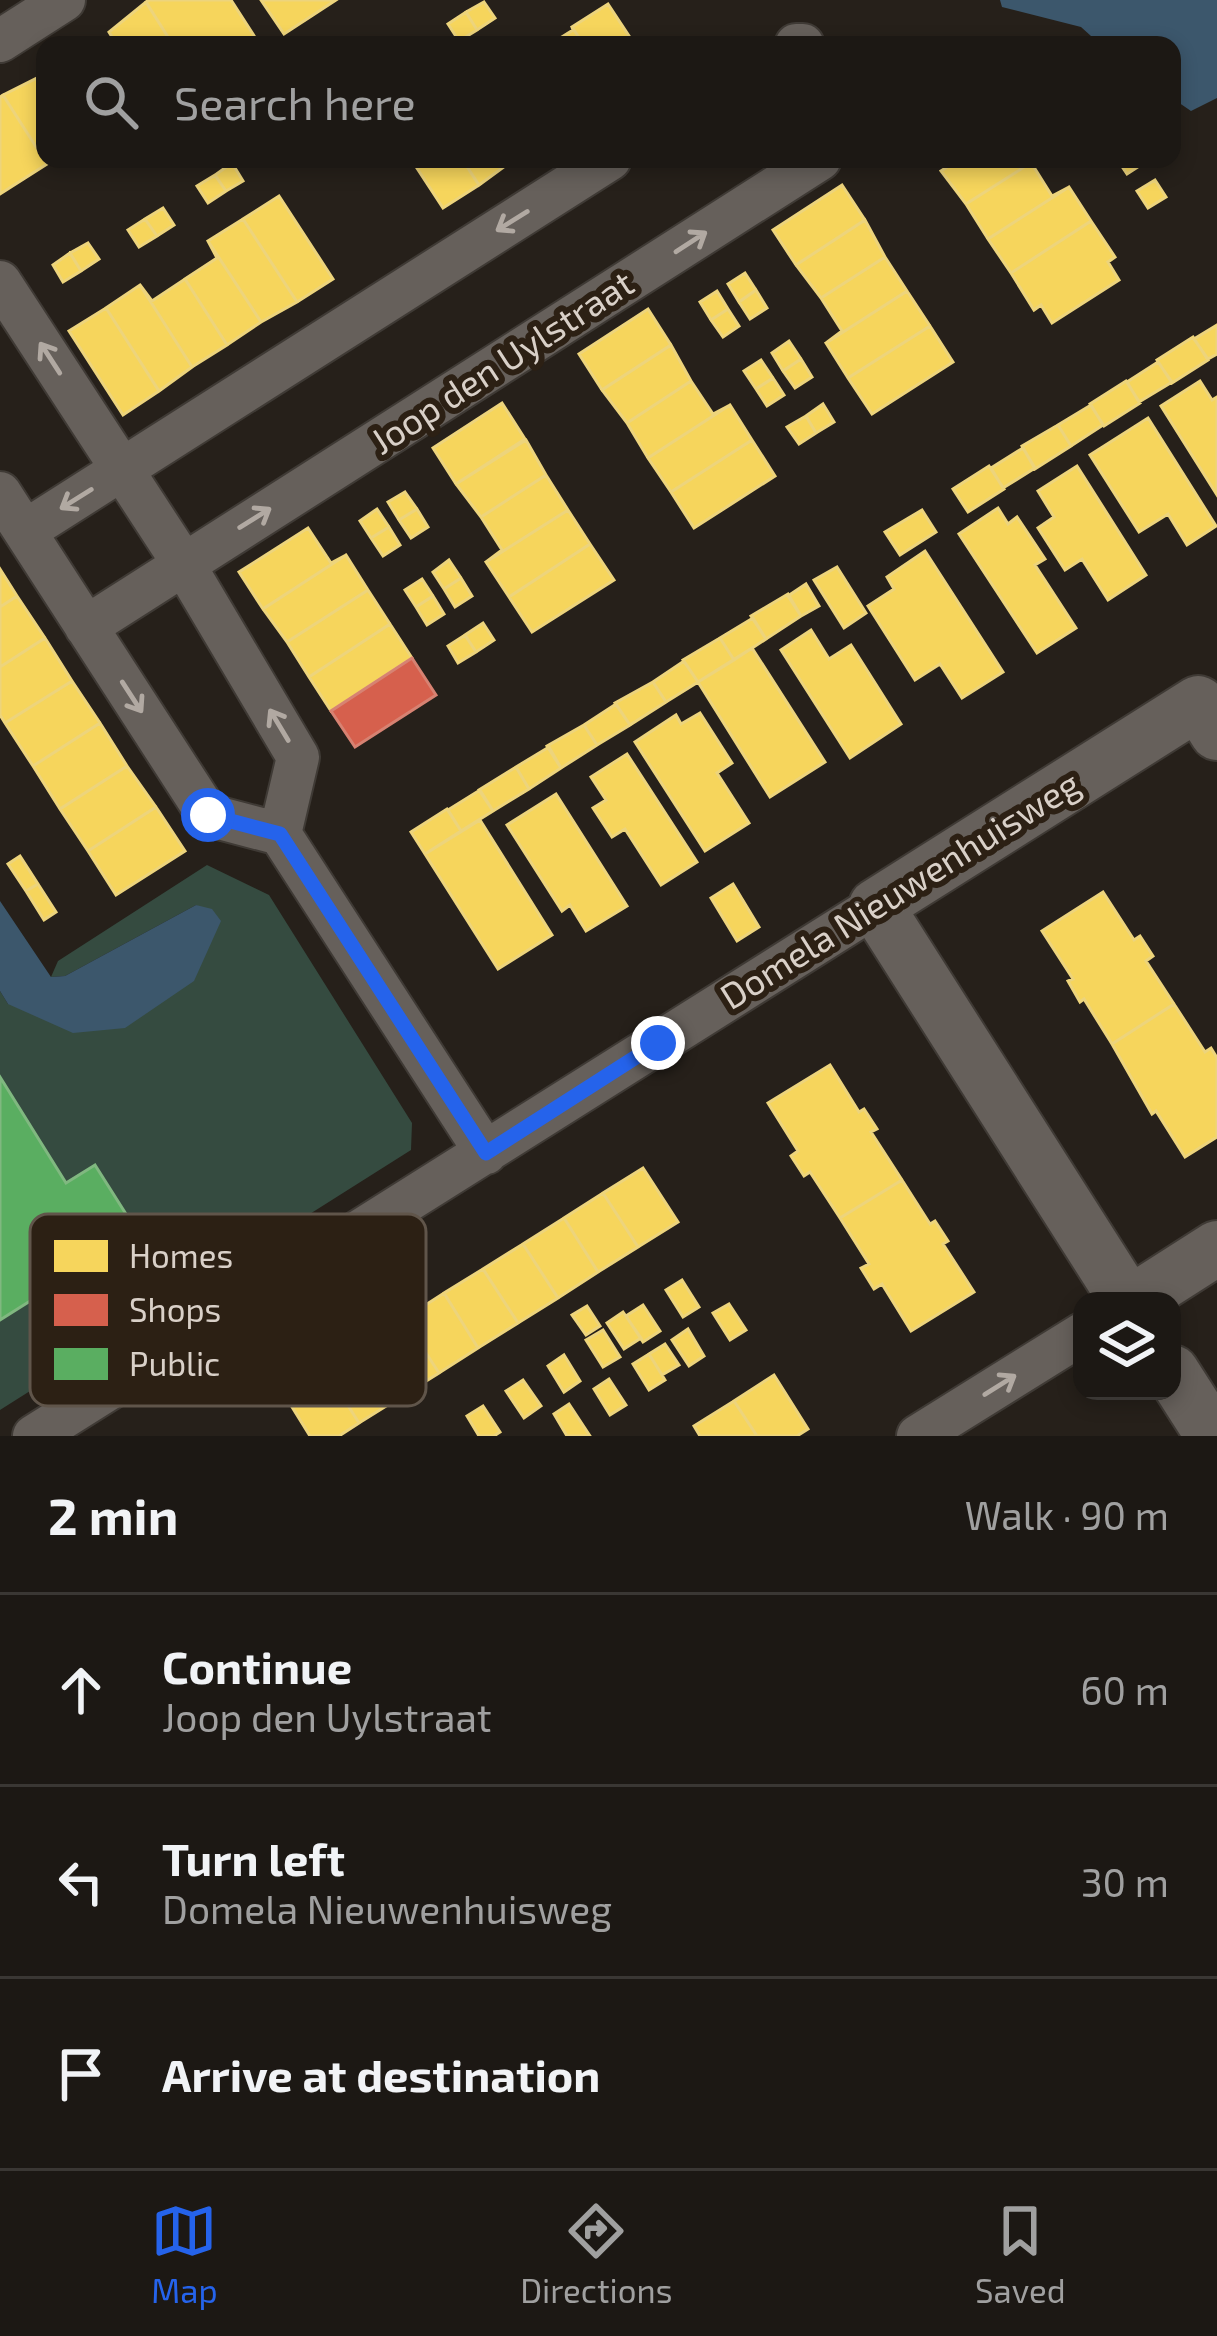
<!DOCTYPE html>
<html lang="en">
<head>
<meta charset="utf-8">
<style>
  :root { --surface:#1c1814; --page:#25211d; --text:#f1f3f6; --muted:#a0a0a0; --line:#3a3734; --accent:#2563eb }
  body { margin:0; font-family:"Exo 2",sans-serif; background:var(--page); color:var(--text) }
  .controls { position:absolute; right:36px; bottom:36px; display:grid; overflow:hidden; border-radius:24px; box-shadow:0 6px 18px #0003 }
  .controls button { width:108px; height:108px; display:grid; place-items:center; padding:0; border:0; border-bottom:3px solid var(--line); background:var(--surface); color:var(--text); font:60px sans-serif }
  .stop { position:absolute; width:36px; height:36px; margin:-27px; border:9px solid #2563eb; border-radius:50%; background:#fff }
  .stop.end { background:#2563eb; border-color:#fff; box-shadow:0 3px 12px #0008 }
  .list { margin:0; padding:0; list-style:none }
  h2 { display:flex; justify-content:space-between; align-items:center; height:156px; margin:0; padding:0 48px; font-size:51px }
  h2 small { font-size:39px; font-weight:400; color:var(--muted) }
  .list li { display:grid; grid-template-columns:78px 1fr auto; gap:36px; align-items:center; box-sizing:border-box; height:192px; padding:0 48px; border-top:3px solid var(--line) }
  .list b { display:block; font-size:45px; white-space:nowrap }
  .list p { margin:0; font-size:39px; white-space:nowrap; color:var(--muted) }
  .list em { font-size:39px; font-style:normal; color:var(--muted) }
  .icon { flex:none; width:66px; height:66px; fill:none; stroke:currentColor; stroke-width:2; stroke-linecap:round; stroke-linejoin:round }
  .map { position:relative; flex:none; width:1217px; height:1436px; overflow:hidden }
  .search { position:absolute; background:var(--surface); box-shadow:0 6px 18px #0003; left:36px; right:36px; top:36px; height:132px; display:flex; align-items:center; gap:30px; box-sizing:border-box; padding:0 42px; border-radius:24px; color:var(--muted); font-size:45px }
  .sheet { height:732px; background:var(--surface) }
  nav { display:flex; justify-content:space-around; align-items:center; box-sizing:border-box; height:168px; border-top:3px solid var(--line); background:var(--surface); font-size:33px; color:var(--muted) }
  nav a { display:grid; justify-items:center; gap:6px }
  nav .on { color:var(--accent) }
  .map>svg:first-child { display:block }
  .green { fill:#354b40 }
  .water { fill:#3c576c }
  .homes { fill:#f6d55c; stroke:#edd47c; stroke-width:3 }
  .shops { fill:#d6604d; stroke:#d78272; stroke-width:3 }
  .public { fill:#5aae61; stroke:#80b880; stroke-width:3 }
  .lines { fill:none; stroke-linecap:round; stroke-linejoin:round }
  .minor-casing { stroke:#3f3a35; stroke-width:46 }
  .tertiary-casing { stroke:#3f3a35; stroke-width:58 }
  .minor { stroke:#66605b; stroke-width:42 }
  .tertiary { stroke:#66605b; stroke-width:54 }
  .oneway { stroke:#b1a9a2 }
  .route { stroke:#2563eb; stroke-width:15 }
  .labels { text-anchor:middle; stroke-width:12; stroke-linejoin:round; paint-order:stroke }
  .street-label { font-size:36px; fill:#d9d0c8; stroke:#2c2014 }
  .key { fill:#2c2014; stroke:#60554a; stroke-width:3 }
  .key-label { font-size:33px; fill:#d9d0c8 }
</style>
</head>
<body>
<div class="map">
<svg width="1217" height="1436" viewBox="0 0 1217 1436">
  <rect width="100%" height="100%" fill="#26201a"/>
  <path class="green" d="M207 865 269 895 412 1123 411 1150 0 1410V991L8 1004 212 938 220 921 196 905 65 976 51 977 58 961Z"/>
  <path class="water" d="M1000 0H1217V98L1191 111 1172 98V45H1101L1081 27 1002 7Z
    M0 901 51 977 65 976 196 905 212 909 221 921 194 981 125 1028 73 1033 8 1004 0 991Z"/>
  <path class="homes" d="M150 0H231L260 45H173L146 2Z
    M261 0H336L284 34Z
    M146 2 173 45H117L109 32Z
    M484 2 495 18 477 30 466 12Z
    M608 4 635 45H584L572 27Z
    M466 12 477 30 459 41 448 24Z
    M572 27 584 45H549L573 30Z
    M45 74V159H55L47 164 3 95Z
    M3 95 47 164 0 194V97Z
    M411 159H462L479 185 443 208Z
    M462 159H511L512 161 479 185Z
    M960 159H1037L966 204 941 171Z
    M1037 159 1032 164 1052 196 1069 187 988 239 966 204Z
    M1117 159H1142L1144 163 1127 174Z
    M232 163 243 181 226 191 215 175Z
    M215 175 226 191 208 203 197 186Z
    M1155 180 1166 197 1148 208 1137 191Z
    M842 185 865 220 796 265 773 230Z
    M1069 187 1091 221 1011 273 988 239Z
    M279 196 333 279 297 302 243 219Z
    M163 208 174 225 157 236 145 219Z
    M145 219 157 236 139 247 128 230Z
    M243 219 297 302 261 322 208 241Z
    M865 220 885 257 821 298 796 265Z
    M1091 221 1115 257 1108 262 1119 280 1052 323 1041 305 1034 310 1011 273Z
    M208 241 261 322 227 345 185 279 217 258Z
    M88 243 99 259 81 271 70 253Z
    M70 253 81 271 63 282 53 265Z
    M885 257 907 291 826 343 842 331 821 298Z
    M745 273 756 290 739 302 728 284Z
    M185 279 227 345 192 367 140 285 152 301Z
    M140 285 192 367 159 391 106 308Z
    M756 290 767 308 750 319 739 302Z
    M717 291 728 309 711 320 700 302Z
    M907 291 930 326 848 378 826 343Z
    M106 308 159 391 123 415 69 331Z
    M648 309 671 345 602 390 579 354Z
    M728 309 739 326 723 337 711 320Z
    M1217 325V354L1208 359 1194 339Z
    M930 326 953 362 872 414 848 378Z
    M1193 337 1208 360 1172 383 1157 360Z
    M789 341 801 359 783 371 772 353Z
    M671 345 691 381 627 423 602 390Z
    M801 359 812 377 795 388 783 371Z
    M761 360 773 378 756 389 744 371Z
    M1158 362 1172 382 1139 402 1127 382Z
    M773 378 784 395 767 406 756 389Z
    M691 381 713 414 730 405 648 458 627 423Z
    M1126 381 1140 403 1104 426 1090 404Z
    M1200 381 1212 400 1217 397V495L1161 406Z
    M502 403 525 439 456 484 433 448Z
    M823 404 834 422 816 433 806 416Z
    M730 405 752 440 671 492 648 458Z
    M1091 405 1103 425 1071 446 1058 425Z
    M806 416 816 433 799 444 787 427Z
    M1148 418 1216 526 1187 545 1168 514 1139 532 1090 455Z
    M1058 425 1071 446 1035 469 1022 446Z
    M526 440 546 475 481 517 456 484Z
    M752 440 775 476 694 528 671 492Z
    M1023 448 1035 468 1003 488 991 468Z
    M989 466 1004 489 968 512 953 489Z
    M1077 466 1146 575 1108 600 1082 559 1065 570 1038 528 1054 517 1038 491Z
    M546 475 568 510 486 562 502 550 481 517Z
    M405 492 417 509 399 520 388 502Z
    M998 508 1008 524 1017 517 1045 559 1035 565 1076 628 1037 653 959 534Z
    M377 509 389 527 371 538 360 521Z
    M417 509 428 527 411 538 399 520Z
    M568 510 590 544 509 597 486 562Z
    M922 510 936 532 900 555 885 532Z
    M389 527 400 545 383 556 371 538Z
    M308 528 331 563 346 555 263 609 239 572Z
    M590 544 614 580 532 632 509 597Z
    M925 551 1003 672 962 698 940 664 915 680 868 606 894 589 887 577Z
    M346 555 368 590 287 642 263 609Z
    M449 560 461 578 444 589 433 572Z
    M837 567 866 613 844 628 814 580Z
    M0 569 17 596 0 607Z
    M461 578 472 596 455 607 444 589Z
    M422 579 433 596 416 607 405 590Z
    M806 584 819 606 801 616 788 596Z
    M368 590 390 624 309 677 287 642Z
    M788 594 801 616 766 639 751 616Z
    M17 596 45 638 0 667V607Z
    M433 596 444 614 427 625 416 607Z
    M753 618 766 639 734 660 720 638Z
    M483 623 494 640 476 652 465 635Z
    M390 624 412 658 331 711 309 677Z
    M811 630 829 659 851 645 901 724 850 758 781 650Z
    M465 635 476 652 458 663 448 646Z
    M45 638 72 681 5 723 0 715V667Z
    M720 638 734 660 698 682 683 660Z
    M752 648 825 762 770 797 698 682Z
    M684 661 698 682 666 702 653 682Z
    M72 681 100 723 33 766 5 723Z
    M653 682 666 702 630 725 615 703Z
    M616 704 630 725 597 745 584 725Z
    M700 713 732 763 717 773 749 823 705 851 635 742 676 715 681 724Z
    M100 723 127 766 60 809 33 766Z
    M584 725 597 745 561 768 547 746Z
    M549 747 561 768 529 789 516 767Z
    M627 754 697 862 661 885 625 829 612 837 593 808 606 800 591 777Z
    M127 766 156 807 88 851 60 809Z
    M516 767 529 789 493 811 479 790Z
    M480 790 493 811 461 831 448 810Z
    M556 794 627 906 586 931 570 905 562 911 507 825Z
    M156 807 185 851 116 895 88 851Z
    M447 809 461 831 425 854 411 832Z
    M480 820 552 935 498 969 425 854Z
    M20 856 38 884 26 891 8 864Z
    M38 884 56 912 44 920 26 891Z
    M733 884 759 927 737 941 711 898Z
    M1103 892 1134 940 1140 936 1153 956 1146 961 1174 1004 1112 1044 1084 999 1080 1002 1068 981 1073 979 1042 931Z
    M1174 1004 1205 1052 1211 1048 1217 1058V1137L1185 1157 1156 1111 1152 1114 1112 1044Z
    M830 1065 859 1112 864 1109 877 1129 871 1132 902 1180 840 1218 810 1172 804 1176 791 1156 798 1151 768 1103Z
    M643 1168 678 1222 638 1247 603 1193Z
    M902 1180 930 1224 935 1221 948 1241 943 1244 974 1292 911 1331 882 1284 874 1289 861 1268 869 1264 840 1218Z
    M603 1193 638 1247 598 1272 564 1218Z
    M564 1218 598 1272 558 1298 523 1244Z
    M523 1244 558 1298 518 1323 483 1269Z
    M483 1269 518 1323 478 1348 444 1293Z
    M682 1280 699 1307 683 1317 666 1290Z
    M444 1293 478 1348 439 1373 404 1319Z
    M729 1304 746 1330 730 1340 713 1313Z
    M643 1305 660 1331 643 1342 626 1316Z
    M587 1306 600 1326 586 1335 572 1315Z
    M623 1312 641 1338 624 1349 607 1323Z
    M404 1319 439 1373 399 1398 365 1343Z
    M688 1329 704 1356 689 1366 672 1340Z
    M603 1330 620 1357 603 1367 586 1340Z
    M365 1343 399 1398 359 1423 325 1369Z
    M665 1344 679 1365 662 1375 649 1354Z
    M649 1354 665 1380 649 1390 633 1364Z
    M564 1355 580 1381 564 1392 548 1366Z
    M325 1369 359 1423 339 1436H310L284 1394Z
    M774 1375 808 1429 797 1436H757L734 1401Z
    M609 1379 626 1405 610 1415 594 1389Z
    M523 1380 541 1406 524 1418 506 1391Z
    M734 1401 757 1436H700L694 1426Z
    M569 1404 590 1436H567L554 1414Z
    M483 1406 500 1432 494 1436H479L467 1416Z"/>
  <path class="shops" d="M412 658 436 695 355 747 331 711Z"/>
  <path class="public" d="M0 1077 66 1183 95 1165 138 1233 0 1320Z"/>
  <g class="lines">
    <defs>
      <path id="minor" d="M0 41 64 0
        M796 45H803
        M0 282 183 563 298 757 280 834
        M0 493 208 815 280 834 486 1153
        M25 531 610 159
        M86 627 820 159
        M34 1436 876 906
        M918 1436 1082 1334"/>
      <path id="tertiary" d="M1127 1301 876 906 1198 703 1217 733
        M1134 1301 1217 1248
        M1172 1372 1213 1436"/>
    </defs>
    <use href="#minor" class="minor-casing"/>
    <use href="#tertiary" class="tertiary-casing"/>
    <use href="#minor" class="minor"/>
    <use href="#tertiary" class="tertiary"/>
  </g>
  <defs><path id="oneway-shaft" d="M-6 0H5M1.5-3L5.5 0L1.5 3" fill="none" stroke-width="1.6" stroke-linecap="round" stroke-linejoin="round" transform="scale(3)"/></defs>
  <g class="oneway">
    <use href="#oneway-shaft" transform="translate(512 221) rotate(148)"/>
    <use href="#oneway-shaft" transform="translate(691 242) rotate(-33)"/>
    <use href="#oneway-shaft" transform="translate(50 358) rotate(-123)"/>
    <use href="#oneway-shaft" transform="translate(76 499) rotate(148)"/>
    <use href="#oneway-shaft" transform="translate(255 518) rotate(-32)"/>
    <use href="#oneway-shaft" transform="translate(132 697) rotate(57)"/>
    <use href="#oneway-shaft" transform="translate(279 725) rotate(-121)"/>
    <use href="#oneway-shaft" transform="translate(1000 1385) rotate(-32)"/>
  </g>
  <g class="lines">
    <path class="route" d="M208 815 280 834 486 1153 658 1043"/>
  </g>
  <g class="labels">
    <g class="street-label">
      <text transform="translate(502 362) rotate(-33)" y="13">Joop den Uylstraat</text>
      <text transform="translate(900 890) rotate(-32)" y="13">Domela Nieuwenhuisweg</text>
    </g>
  </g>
  <rect x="30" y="1214" width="396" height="192" rx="18" class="key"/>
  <rect x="54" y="1240" width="54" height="32" fill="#f6d55c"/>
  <rect x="54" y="1294" width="54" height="32" fill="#d6604d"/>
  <rect x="54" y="1348" width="54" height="32" fill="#5aae61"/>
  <g class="key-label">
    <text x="129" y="1268">Homes</text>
    <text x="129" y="1322">Shops</text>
    <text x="129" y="1376">Public</text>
  </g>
</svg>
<div class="controls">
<button><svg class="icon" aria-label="layers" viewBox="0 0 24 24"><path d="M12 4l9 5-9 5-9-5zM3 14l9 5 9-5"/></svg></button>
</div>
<div class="stop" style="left:208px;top:815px"></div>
<div class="stop end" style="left:658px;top:1043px"></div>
<div class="search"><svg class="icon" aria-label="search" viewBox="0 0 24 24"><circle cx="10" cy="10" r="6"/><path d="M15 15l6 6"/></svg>Search here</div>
</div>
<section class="sheet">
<h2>2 min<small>Walk · 90 m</small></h2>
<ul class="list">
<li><svg class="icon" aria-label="ahead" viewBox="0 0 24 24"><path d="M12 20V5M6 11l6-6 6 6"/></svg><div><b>Continue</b><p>Joop den Uylstraat</p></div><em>60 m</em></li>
<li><svg class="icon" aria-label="left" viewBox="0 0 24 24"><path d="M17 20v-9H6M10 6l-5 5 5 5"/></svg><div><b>Turn left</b><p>Domela Nieuwenhuisweg</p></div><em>30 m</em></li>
<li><svg class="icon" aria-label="arrive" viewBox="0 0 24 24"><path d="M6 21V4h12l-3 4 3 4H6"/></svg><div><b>Arrive at destination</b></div></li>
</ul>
</section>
<nav>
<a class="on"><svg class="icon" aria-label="map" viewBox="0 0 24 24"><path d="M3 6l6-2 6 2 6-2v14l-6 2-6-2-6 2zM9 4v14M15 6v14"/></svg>Map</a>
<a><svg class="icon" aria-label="directions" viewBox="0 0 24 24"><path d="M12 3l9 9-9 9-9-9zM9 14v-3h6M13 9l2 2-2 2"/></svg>Directions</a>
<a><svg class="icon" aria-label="saved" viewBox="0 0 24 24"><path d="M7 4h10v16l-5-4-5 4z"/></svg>Saved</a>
</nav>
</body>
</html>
